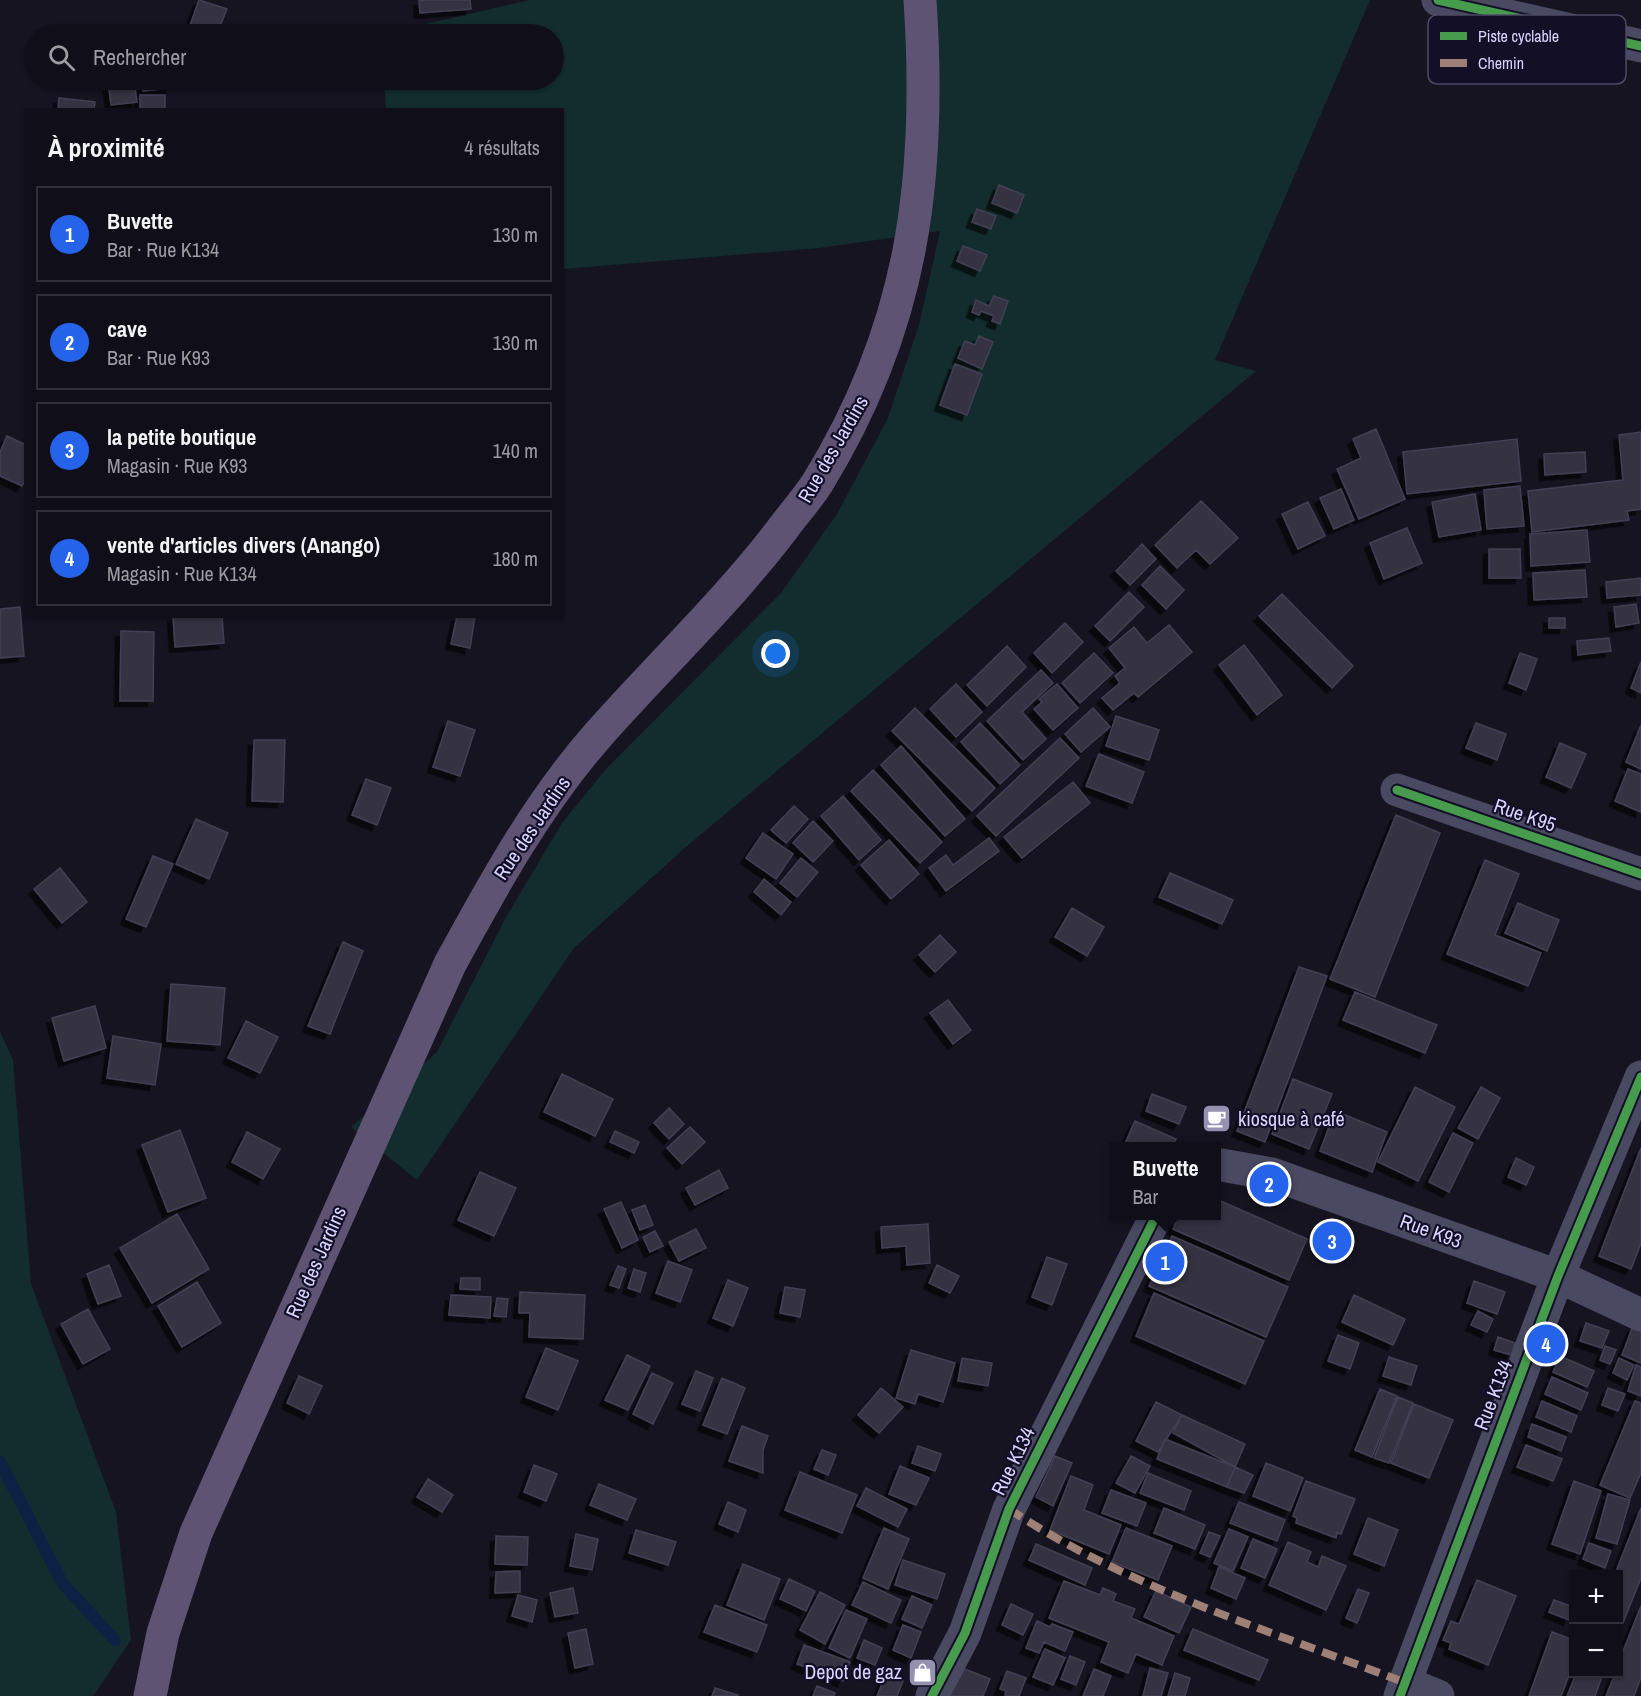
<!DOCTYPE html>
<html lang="fr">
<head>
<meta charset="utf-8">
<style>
  :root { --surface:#100f19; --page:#191822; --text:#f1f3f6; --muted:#9c9ca2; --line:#302f38; --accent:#2563eb }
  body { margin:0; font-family:"Archivo Narrow",sans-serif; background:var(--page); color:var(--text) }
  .controls { position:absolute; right:18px; bottom:18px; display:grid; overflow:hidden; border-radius:0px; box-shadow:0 2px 4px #0004 }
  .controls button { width:54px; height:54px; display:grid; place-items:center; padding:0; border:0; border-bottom:2px solid var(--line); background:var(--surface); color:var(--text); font:30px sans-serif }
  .you { position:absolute; left:776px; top:654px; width:21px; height:21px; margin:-15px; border:4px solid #fff; border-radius:50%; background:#1a73e8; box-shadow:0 0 0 9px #1a73e833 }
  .badge { display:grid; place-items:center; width:39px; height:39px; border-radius:50%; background:var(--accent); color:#fff; font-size:20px; font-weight:700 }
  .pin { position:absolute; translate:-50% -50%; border:3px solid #fff; box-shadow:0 2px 6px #0006 }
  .popup { position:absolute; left:1110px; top:1142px; width:111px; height:78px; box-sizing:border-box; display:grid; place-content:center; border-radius:0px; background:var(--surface); filter:drop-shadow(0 2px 4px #0005); font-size:20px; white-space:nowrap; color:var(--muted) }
  .popup b { font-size:22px; color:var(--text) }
  .popup::after { content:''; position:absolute; left:50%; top:100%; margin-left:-12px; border:12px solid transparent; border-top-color:var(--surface) }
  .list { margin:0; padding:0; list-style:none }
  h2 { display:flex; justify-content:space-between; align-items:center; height:78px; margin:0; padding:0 24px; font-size:26px }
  h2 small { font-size:20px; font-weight:400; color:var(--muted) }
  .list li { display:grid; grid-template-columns:39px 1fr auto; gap:18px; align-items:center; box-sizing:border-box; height:96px; margin:0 12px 12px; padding:0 12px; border:2px solid var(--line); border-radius:0px }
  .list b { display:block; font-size:22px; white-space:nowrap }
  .list p { margin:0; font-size:20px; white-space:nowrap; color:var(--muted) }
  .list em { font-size:20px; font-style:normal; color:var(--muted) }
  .icon { flex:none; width:33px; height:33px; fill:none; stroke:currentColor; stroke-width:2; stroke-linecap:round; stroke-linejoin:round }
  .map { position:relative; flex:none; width:1641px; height:1696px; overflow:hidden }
  .search { position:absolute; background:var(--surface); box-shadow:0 2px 4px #0004; left:24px; top:24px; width:540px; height:66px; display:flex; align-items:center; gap:15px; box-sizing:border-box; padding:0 21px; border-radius:33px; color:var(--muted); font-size:22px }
  .panel { position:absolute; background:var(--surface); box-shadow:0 2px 4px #0004; left:24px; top:108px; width:540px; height:510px; border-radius:0px }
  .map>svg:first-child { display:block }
  .green { fill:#132c2d }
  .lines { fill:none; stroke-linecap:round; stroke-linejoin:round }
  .stream { stroke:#0d2144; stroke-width:12 }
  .building { fill:#343243; stroke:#433f54; stroke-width:1.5; filter:url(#shadow) }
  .minor { stroke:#4a4962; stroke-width:33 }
  .major { stroke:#5e5373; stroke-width:33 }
  .quiet { stroke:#9e8076; stroke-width:8; stroke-dasharray:15 8; stroke-linecap:butt }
  .cycleway-casing { stroke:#130f26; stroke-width:13 }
  .cycleway { stroke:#469c4c; stroke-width:9 }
  .labels { text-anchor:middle; stroke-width:4.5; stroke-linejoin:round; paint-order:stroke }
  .street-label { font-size:20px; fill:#d9d4ff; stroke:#130f26 }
  .poi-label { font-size:20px; fill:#d9d4ff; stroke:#130f26; text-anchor:start }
  .key { fill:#130f26; stroke:#4e4a67; stroke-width:1.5 }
  .key-label { font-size:16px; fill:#d9d4ff }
</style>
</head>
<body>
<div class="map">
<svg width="1641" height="1696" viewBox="0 0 1641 1696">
  <defs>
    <filter id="shadow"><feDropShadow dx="-5.5" dy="5.5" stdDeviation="0" flood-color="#0009"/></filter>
  </defs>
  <rect width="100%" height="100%" fill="#161421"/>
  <path class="green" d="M530 0H1370L1215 360 1256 371 687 846 574 948 417 1180 351 1127 437 1052 506 917 562 823 606 769 781 593 837 514 888 418 919 325 940 231 819 248 563 269 562 110 386 109 384 80H554V34H382Z
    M0 1031 13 1060 31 1284 116 1512 131 1640 93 1696H0Z"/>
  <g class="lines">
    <path class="stream" d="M0 1462 63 1584 115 1640"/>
  </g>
  <path class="building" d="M199 0 227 9 217 34H187Z
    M419 0H470L471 9 420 13Z
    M108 80H134L137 102 111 105Z
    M142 80H170L171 88 143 91Z
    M140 95H165V110H140Z
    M59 98 95 102 94 110H58Z
    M999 185 1024 195 1017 213 992 203Z
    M977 209 996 216 991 229 972 222Z
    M963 246 987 255 980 271 957 261Z
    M994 296 1008 301 1000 324 992 321 994 316 981 311 979 315 972 312 976 300 989 306Z
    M979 336 993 342 982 369 958 358 965 341 975 345Z
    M955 364 982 374 967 415 940 405Z
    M1376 429 1405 499 1359 519 1337 469 1361 458 1353 439Z
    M1641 432V509L1627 511 1629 520 1532 532 1528 491 1623 480 1619 435Z
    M7 436 26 445V478L22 486 0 476V452Z
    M1517 439 1521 481 1407 494 1403 452Z
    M1585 452 1586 472 1545 475 1544 454Z
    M1520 486 1524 526 1487 529 1484 490Z
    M1341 489 1354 520 1334 529 1320 498Z
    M1475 494 1481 530 1439 537 1432 502Z
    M1201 501 1238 538 1210 564 1196 550 1177 568 1155 545Z
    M1308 502 1325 536 1298 549 1282 514Z
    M1407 528 1422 563 1384 579 1370 543Z
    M1587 530 1590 562 1531 566 1530 534Z
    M1142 544 1156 559 1130 585 1116 571Z
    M1489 549H1520L1521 578H1489Z
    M1160 566 1184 590 1166 609 1142 585Z
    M1585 570 1587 597 1534 600 1533 573Z
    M1641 578V595L1607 598 1606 582Z
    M1129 592 1144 607 1110 641 1095 626Z
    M1282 594 1353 666 1332 688 1259 616Z
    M1636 604 1639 623 1616 627 1614 607Z
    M20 607 24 656 0 658V609Z
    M173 616H222L224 643 175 647Z
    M457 616H475L470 648 451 644Z
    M1549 618H1565V628H1549Z
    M1065 623 1083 642 1052 673 1034 653Z
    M1169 625 1192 652 1138 697 1134 693 1113 710 1102 698 1120 683 1115 676 1125 668 1109 648 1134 627 1147 643Z
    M121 631 154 632 153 701H120Z
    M1609 638 1611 651 1578 655 1577 641Z
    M1244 645 1282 695 1257 715 1219 665Z
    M1007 646 1026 667 987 706 967 685Z
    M1094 653 1113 673 1080 703 1062 683Z
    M1520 653 1537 659 1526 690 1509 683Z
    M1641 662V693L1631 688Z
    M1041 670 1053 683 1022 712 1046 739 1023 760 987 721Z
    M956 684 982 712 956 737 930 709Z
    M1057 684 1078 708 1053 730 1034 709 1042 702 1039 699Z
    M915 708 995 788 972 811 892 731Z
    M1093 708 1110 727 1081 752 1065 734Z
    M1116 716 1159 730 1149 760 1106 746Z
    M448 721 475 730 460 776 433 767Z
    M980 723 1020 765 1000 784 961 742Z
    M1476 723 1506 734 1497 760 1466 748Z
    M1641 725V769L1626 762Z
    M1060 738 1079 758 996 836 977 816Z
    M254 740H285L283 802 252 801Z
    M1560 743 1586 754 1571 788 1546 777Z
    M901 746 965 819 945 836 881 765Z
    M1099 754 1144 772 1132 803 1086 786Z
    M1628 769 1641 774V812L1615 801Z
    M873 770 942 842 920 863 851 791Z
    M366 779 391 788 377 825 352 815Z
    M1073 782 1090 803 1022 858 1004 837Z
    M843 796 881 840 859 860 821 816Z
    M794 806 808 819 786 843 771 830Z
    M1396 815 1440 833 1375 997 1330 979Z
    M196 819 228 833 209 879 176 864Z
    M813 821 833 841 813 862 793 843Z
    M763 833 793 854 776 879 746 858Z
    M989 838 999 851 946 891 929 868 946 855 953 865Z
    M889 840 919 874 891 899 861 865Z
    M153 856 173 864 146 927 126 919Z
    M801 858 818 872 797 897 780 883Z
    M1485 860 1519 874 1495 935 1541 953 1528 986 1447 954Z
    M60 868 87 902 62 923 34 889Z
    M1170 873 1233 900 1222 924 1159 897Z
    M764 879 791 902 781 915 754 892Z
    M1518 903 1559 920 1547 951 1505 933Z
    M1072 908 1104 927 1087 956 1055 937Z
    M940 935 956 952 935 972 919 955Z
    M343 942 363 951 330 1034 308 1026Z
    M1299 967 1327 976 1265 1142 1237 1131Z
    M171 984 225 988 220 1045 167 1041Z
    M1355 992 1437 1025 1425 1053 1343 1020Z
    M948 1000 971 1030 953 1044 930 1013Z
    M95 1006 106 1048 64 1061 52 1018Z
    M246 1021 278 1037 260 1073 228 1058Z
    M113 1036 161 1044 155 1085 107 1078Z
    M562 1074 613 1099 595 1136 544 1112Z
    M1293 1079 1332 1094 1309 1149 1272 1134Z
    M1415 1087 1455 1107 1418 1181 1378 1162Z
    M1481 1087 1500 1098 1478 1139 1458 1128Z
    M1152 1094 1186 1107 1179 1124 1146 1111Z
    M669 1108 684 1124 669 1139 654 1123Z
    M1335 1111 1387 1132 1372 1172 1320 1151Z
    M1135 1121 1176 1139 1172 1146H1124Z
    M690 1127 705 1142 682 1164 667 1148Z
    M180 1130 206 1198 168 1212 142 1145Z
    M615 1131 639 1142 634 1153 610 1142Z
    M247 1132 280 1149 263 1179 232 1162Z
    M1453 1133 1473 1143 1449 1192 1429 1182Z
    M1641 1148V1243L1631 1269 1599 1256Z
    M1516 1158 1534 1167 1526 1185 1508 1177Z
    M719 1170 728 1188 695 1205 686 1188Z
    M480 1172 516 1188 494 1236 458 1220Z
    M1216 1199 1307 1239 1289 1280 1173 1229 1179 1216H1216Z
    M621 1202 638 1240 622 1248 604 1209Z
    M645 1205 653 1225 640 1230 632 1210Z
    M177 1214 209 1269 152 1303 120 1248Z
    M928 1224 930 1263 907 1265 906 1246 882 1248 881 1227Z
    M696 1229 706 1248 679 1261 669 1242Z
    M655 1231 663 1246 650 1252 643 1237Z
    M1172 1236 1288 1287 1266 1337 1149 1286Z
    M1047 1257 1067 1264 1052 1305 1032 1297Z
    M668 1261 692 1270 680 1302 656 1293Z
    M109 1265 121 1296 98 1304 87 1274Z
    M937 1265 959 1276 950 1293 929 1283Z
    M618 1266 626 1269 619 1288 610 1285Z
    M634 1269 646 1273 640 1292 628 1288Z
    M461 1278H480V1290L460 1289Z
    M728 1280 748 1288 733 1326 713 1318Z
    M1474 1281 1505 1292 1497 1314 1467 1303Z
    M197 1282 221 1323 182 1347 158 1306Z
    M785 1287 805 1290 800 1317 780 1313Z
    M520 1292 585 1295 583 1339 529 1337 530 1313H519Z
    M1154 1293 1264 1341 1245 1384 1136 1336Z
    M451 1295 491 1297 490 1318 449 1315Z
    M1354 1295 1405 1319 1393 1345 1342 1322Z
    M497 1298 508 1299 506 1317 494 1316Z
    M88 1309 110 1349 83 1364 61 1324Z
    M1478 1311 1493 1319 1487 1332 1471 1325Z
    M1586 1323 1609 1331 1602 1348 1580 1341Z
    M1633 1326 1641 1330V1363L1622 1355Z
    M1338 1335 1359 1343 1350 1369 1328 1361Z
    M1498 1337 1515 1343 1511 1355 1494 1350Z
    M1605 1346 1616 1350 1610 1364 1600 1360Z
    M546 1348 578 1361 558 1410 526 1397Z
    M911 1350 955 1363 943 1402 918 1394 915 1404 896 1398Z
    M627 1355 650 1366 628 1410 605 1400Z
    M1560 1356 1594 1371 1587 1387 1553 1372Z
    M1389 1357 1417 1366 1411 1385 1383 1376Z
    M962 1358 992 1363 988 1386 958 1381Z
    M1619 1358 1634 1365 1627 1380 1613 1373Z
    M1636 1365 1641 1367V1396L1628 1391Z
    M696 1371 713 1378 700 1411 682 1404Z
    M652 1373 673 1383 653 1424 633 1414Z
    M299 1376 322 1386 309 1414 287 1403Z
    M1552 1377 1588 1393 1581 1410 1545 1394Z
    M722 1378 745 1388 727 1434 703 1425Z
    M881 1388 903 1407 879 1433 858 1415Z
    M1608 1388 1625 1394 1618 1411 1602 1405Z
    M1380 1389 1397 1396 1372 1457 1355 1450Z
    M1398 1397 1413 1403 1389 1463 1374 1458Z
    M1542 1401 1577 1416 1571 1432 1536 1417Z
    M1635 1401 1641 1403V1473L1630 1498 1600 1485Z
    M1156 1402 1182 1415 1158 1452 1136 1441Z
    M1414 1404 1453 1420 1429 1478 1391 1463Z
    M1182 1415 1245 1444 1235 1467 1173 1433Z
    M1532 1424 1566 1437 1561 1451 1528 1437Z
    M742 1426 768 1436 763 1450V1473L729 1461Z
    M1165 1439 1235 1467 1227 1487 1157 1459Z
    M1526 1445 1562 1459 1553 1481 1517 1467Z
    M918 1446 941 1454 935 1471 912 1463Z
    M822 1450 836 1455 828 1475 814 1469Z
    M1055 1456 1072 1463 1053 1506 1036 1497Z
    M1131 1456 1150 1466 1135 1493 1116 1483Z
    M1266 1463 1303 1478 1290 1511 1253 1496Z
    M534 1465 557 1474 546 1501 524 1492Z
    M900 1466 929 1478 916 1505 889 1494Z
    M1235 1467 1253 1475 1244 1493 1227 1487Z
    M800 1472 857 1495 842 1533 785 1510Z
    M1148 1473 1191 1491 1184 1510 1140 1493Z
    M1071 1476 1093 1485 1084 1510 1121 1525 1109 1554 1050 1530Z
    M428 1479 453 1495 442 1512 417 1497Z
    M1306 1481 1355 1499 1341 1534 1337 1533 1336 1538 1296 1523 1297 1518 1293 1516Z
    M1574 1481 1601 1491 1580 1554 1552 1544Z
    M599 1484 636 1499 627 1520 590 1505Z
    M866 1488 907 1509 898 1527 857 1506Z
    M1111 1490 1146 1503 1137 1526 1102 1513Z
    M1608 1494 1630 1500 1617 1544 1596 1538Z
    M728 1502 746 1510 738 1532 719 1524Z
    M1239 1502 1285 1520 1277 1541 1230 1523Z
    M1164 1508 1205 1525 1195 1549 1154 1533Z
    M1641 1508V1578L1618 1635V1574H1615Z
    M1368 1518 1398 1530 1384 1566 1354 1554Z
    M884 1528 909 1539 888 1589 863 1578Z
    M1126 1528 1172 1546 1158 1580 1112 1562Z
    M1229 1529 1248 1537 1233 1571 1214 1563Z
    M636 1530 676 1542 668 1565 629 1553Z
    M1209 1532 1220 1536 1210 1557 1200 1553Z
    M576 1534 598 1539 592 1570 570 1566Z
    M496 1536 528 1537 527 1565 495 1564Z
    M1253 1539 1277 1549 1265 1578 1241 1568Z
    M1288 1542 1311 1552 1307 1562 1318 1567 1322 1556 1346 1566 1326 1610 1269 1585Z
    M1589 1543 1611 1551 1605 1568 1583 1559Z
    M1036 1544 1092 1568 1085 1585 1029 1560Z
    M903 1560 945 1574 937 1599 895 1585Z
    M743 1564 780 1579 764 1620 727 1605Z
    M1219 1567 1245 1578 1236 1599 1211 1588Z
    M520 1571V1592L495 1593 496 1572Z
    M789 1579 815 1591 806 1611 780 1599Z
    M1477 1580 1516 1596 1488 1665 1449 1649 1451 1643 1443 1640 1451 1621 1459 1624Z
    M1064 1581 1100 1595 1103 1588 1116 1594 1113 1601 1135 1609 1131 1618 1174 1636 1162 1665 1136 1654 1128 1673 1101 1662 1109 1642 1049 1618Z
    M863 1582 901 1600 891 1623 852 1605Z
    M573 1588 578 1613 555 1617 550 1593Z
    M1358 1589 1369 1593 1357 1623 1346 1618Z
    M1156 1591 1191 1607 1179 1633 1144 1617Z
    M820 1592 845 1605 825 1644 800 1630Z
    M518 1595 537 1600 532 1622 512 1616Z
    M912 1596 932 1605 922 1628 902 1619Z
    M1554 1600 1573 1607 1569 1620 1549 1612Z
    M1011 1604 1033 1614 1023 1635 1002 1625Z
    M715 1605 767 1625 757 1652 704 1632Z
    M1641 1606V1677L1634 1696H1606L1615 1674H1618V1664Z
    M846 1610 867 1619 850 1658 829 1648Z
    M1037 1621 1050 1627 1052 1624 1073 1632 1065 1651 1044 1642 1039 1653 1026 1648Z
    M903 1625 921 1632 911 1658 893 1650Z
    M586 1629 593 1664 575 1668 568 1633Z
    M1193 1629 1268 1660 1259 1680 1184 1650Z
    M1552 1632 1574 1640V1662L1561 1696H1529Z
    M864 1640 882 1648 875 1665 857 1658Z
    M804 1645 850 1662 843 1681 797 1664Z
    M1045 1649 1065 1658 1053 1685 1033 1677Z
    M1070 1656 1085 1662 1076 1685 1061 1679Z
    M957 1666 990 1679 983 1696H946Z
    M1150 1668 1168 1673 1161 1696H1143Z
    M1094 1669 1111 1676 1103 1696H1083Z
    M1007 1671 1026 1678 1019 1696H1005L1006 1691 1000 1689Z
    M1175 1673 1190 1678 1185 1696H1168Z
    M886 1674 903 1681 897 1696H877Z
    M1576 1674H1603L1595 1696H1567Z
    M817 1686 835 1693 834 1696H813Z
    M715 1688 738 1695 737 1696H712Z"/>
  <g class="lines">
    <path class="minor" d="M1438 0 1641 46
      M1397 790 1641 874
      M1216 1164 1272 1174 1558 1276 1641 1315
      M1406 1683 1438 1696
      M932 1696 965 1633 1009 1509 1156 1216
      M1400 1696 1558 1276 1641 1077"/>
    <path class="major" d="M150 1696 163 1633 196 1533 450 964C493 885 538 803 598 735 660 665 728 601 784 527 795 512 808 498 818 482 913 327 932 179 920 0"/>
    <path class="quiet" d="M1009 1509C1127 1588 1274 1632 1406 1683"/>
    <defs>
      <path id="cycleway" d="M1438 0 1641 46
        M1397 790 1641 874
        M932 1696 965 1633 1009 1509 1156 1216
        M1400 1696 1558 1276 1641 1077"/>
    </defs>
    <use href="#cycleway" class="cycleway-casing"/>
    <use href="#cycleway" class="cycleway"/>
  </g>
  <defs>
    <symbol id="cafe-square" viewBox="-11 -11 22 22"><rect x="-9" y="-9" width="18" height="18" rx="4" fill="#9591b1" stroke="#130f26"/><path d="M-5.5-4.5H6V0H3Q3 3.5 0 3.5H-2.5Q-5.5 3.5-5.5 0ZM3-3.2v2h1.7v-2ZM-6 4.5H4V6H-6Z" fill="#fff"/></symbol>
    <symbol id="shop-square" viewBox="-11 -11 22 22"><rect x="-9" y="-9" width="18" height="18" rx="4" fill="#9591b1" stroke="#130f26"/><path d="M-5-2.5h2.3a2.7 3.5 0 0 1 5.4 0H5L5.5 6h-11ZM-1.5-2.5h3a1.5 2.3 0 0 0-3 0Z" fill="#fff"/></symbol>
  </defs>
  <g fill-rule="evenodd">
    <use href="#cafe-square" x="1200" y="1102" width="33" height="33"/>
    <use href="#shop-square" x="906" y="1656" width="33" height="33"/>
  </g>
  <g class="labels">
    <g class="street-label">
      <text transform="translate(833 449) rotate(-60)" y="7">Rue des Jardins</text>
      <text transform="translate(1525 815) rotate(19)" y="7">Rue K95</text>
      <text transform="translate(532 828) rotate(-56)" y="7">Rue des Jardins</text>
      <text transform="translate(1431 1231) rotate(20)" y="7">Rue K93</text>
      <text transform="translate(316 1262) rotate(-66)" y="7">Rue des Jardins</text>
      <text transform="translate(1493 1395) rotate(-69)" y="7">Rue K134</text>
      <text transform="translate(1013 1461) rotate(-64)" y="7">Rue K134</text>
    </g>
    <g class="poi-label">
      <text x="1238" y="1126">kiosque à café</text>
      <text x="902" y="1679" text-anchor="end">Depot de gaz</text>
    </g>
  </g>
  <rect x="1428" y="15" width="198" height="69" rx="9" class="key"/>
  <rect x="1440" y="32" width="27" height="8" fill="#469c4c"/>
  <rect x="1440" y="59" width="27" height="8" fill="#9e8076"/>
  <g class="key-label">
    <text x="1478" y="42">Piste cyclable</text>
    <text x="1478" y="69">Chemin</text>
  </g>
</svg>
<div class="controls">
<button>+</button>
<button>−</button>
</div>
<div class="you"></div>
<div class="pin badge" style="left:1165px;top:1262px">1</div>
<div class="popup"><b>Buvette</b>Bar</div>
<div class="pin badge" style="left:1269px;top:1184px">2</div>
<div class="pin badge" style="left:1332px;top:1241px">3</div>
<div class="pin badge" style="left:1546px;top:1344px">4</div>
<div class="search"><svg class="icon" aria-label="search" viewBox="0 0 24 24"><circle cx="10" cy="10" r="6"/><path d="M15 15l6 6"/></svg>Rechercher</div>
<section class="panel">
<h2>À proximité<small>4 résultats</small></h2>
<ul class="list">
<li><span class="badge">1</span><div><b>Buvette</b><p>Bar · Rue K134</p></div><em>130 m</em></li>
<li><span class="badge">2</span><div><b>cave</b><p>Bar · Rue K93</p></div><em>130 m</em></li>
<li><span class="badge">3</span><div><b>la petite boutique</b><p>Magasin · Rue K93</p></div><em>140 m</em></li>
<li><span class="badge">4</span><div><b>vente d'articles divers (Anango)</b><p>Magasin · Rue K134</p></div><em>180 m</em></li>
</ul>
</section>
</div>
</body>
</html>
